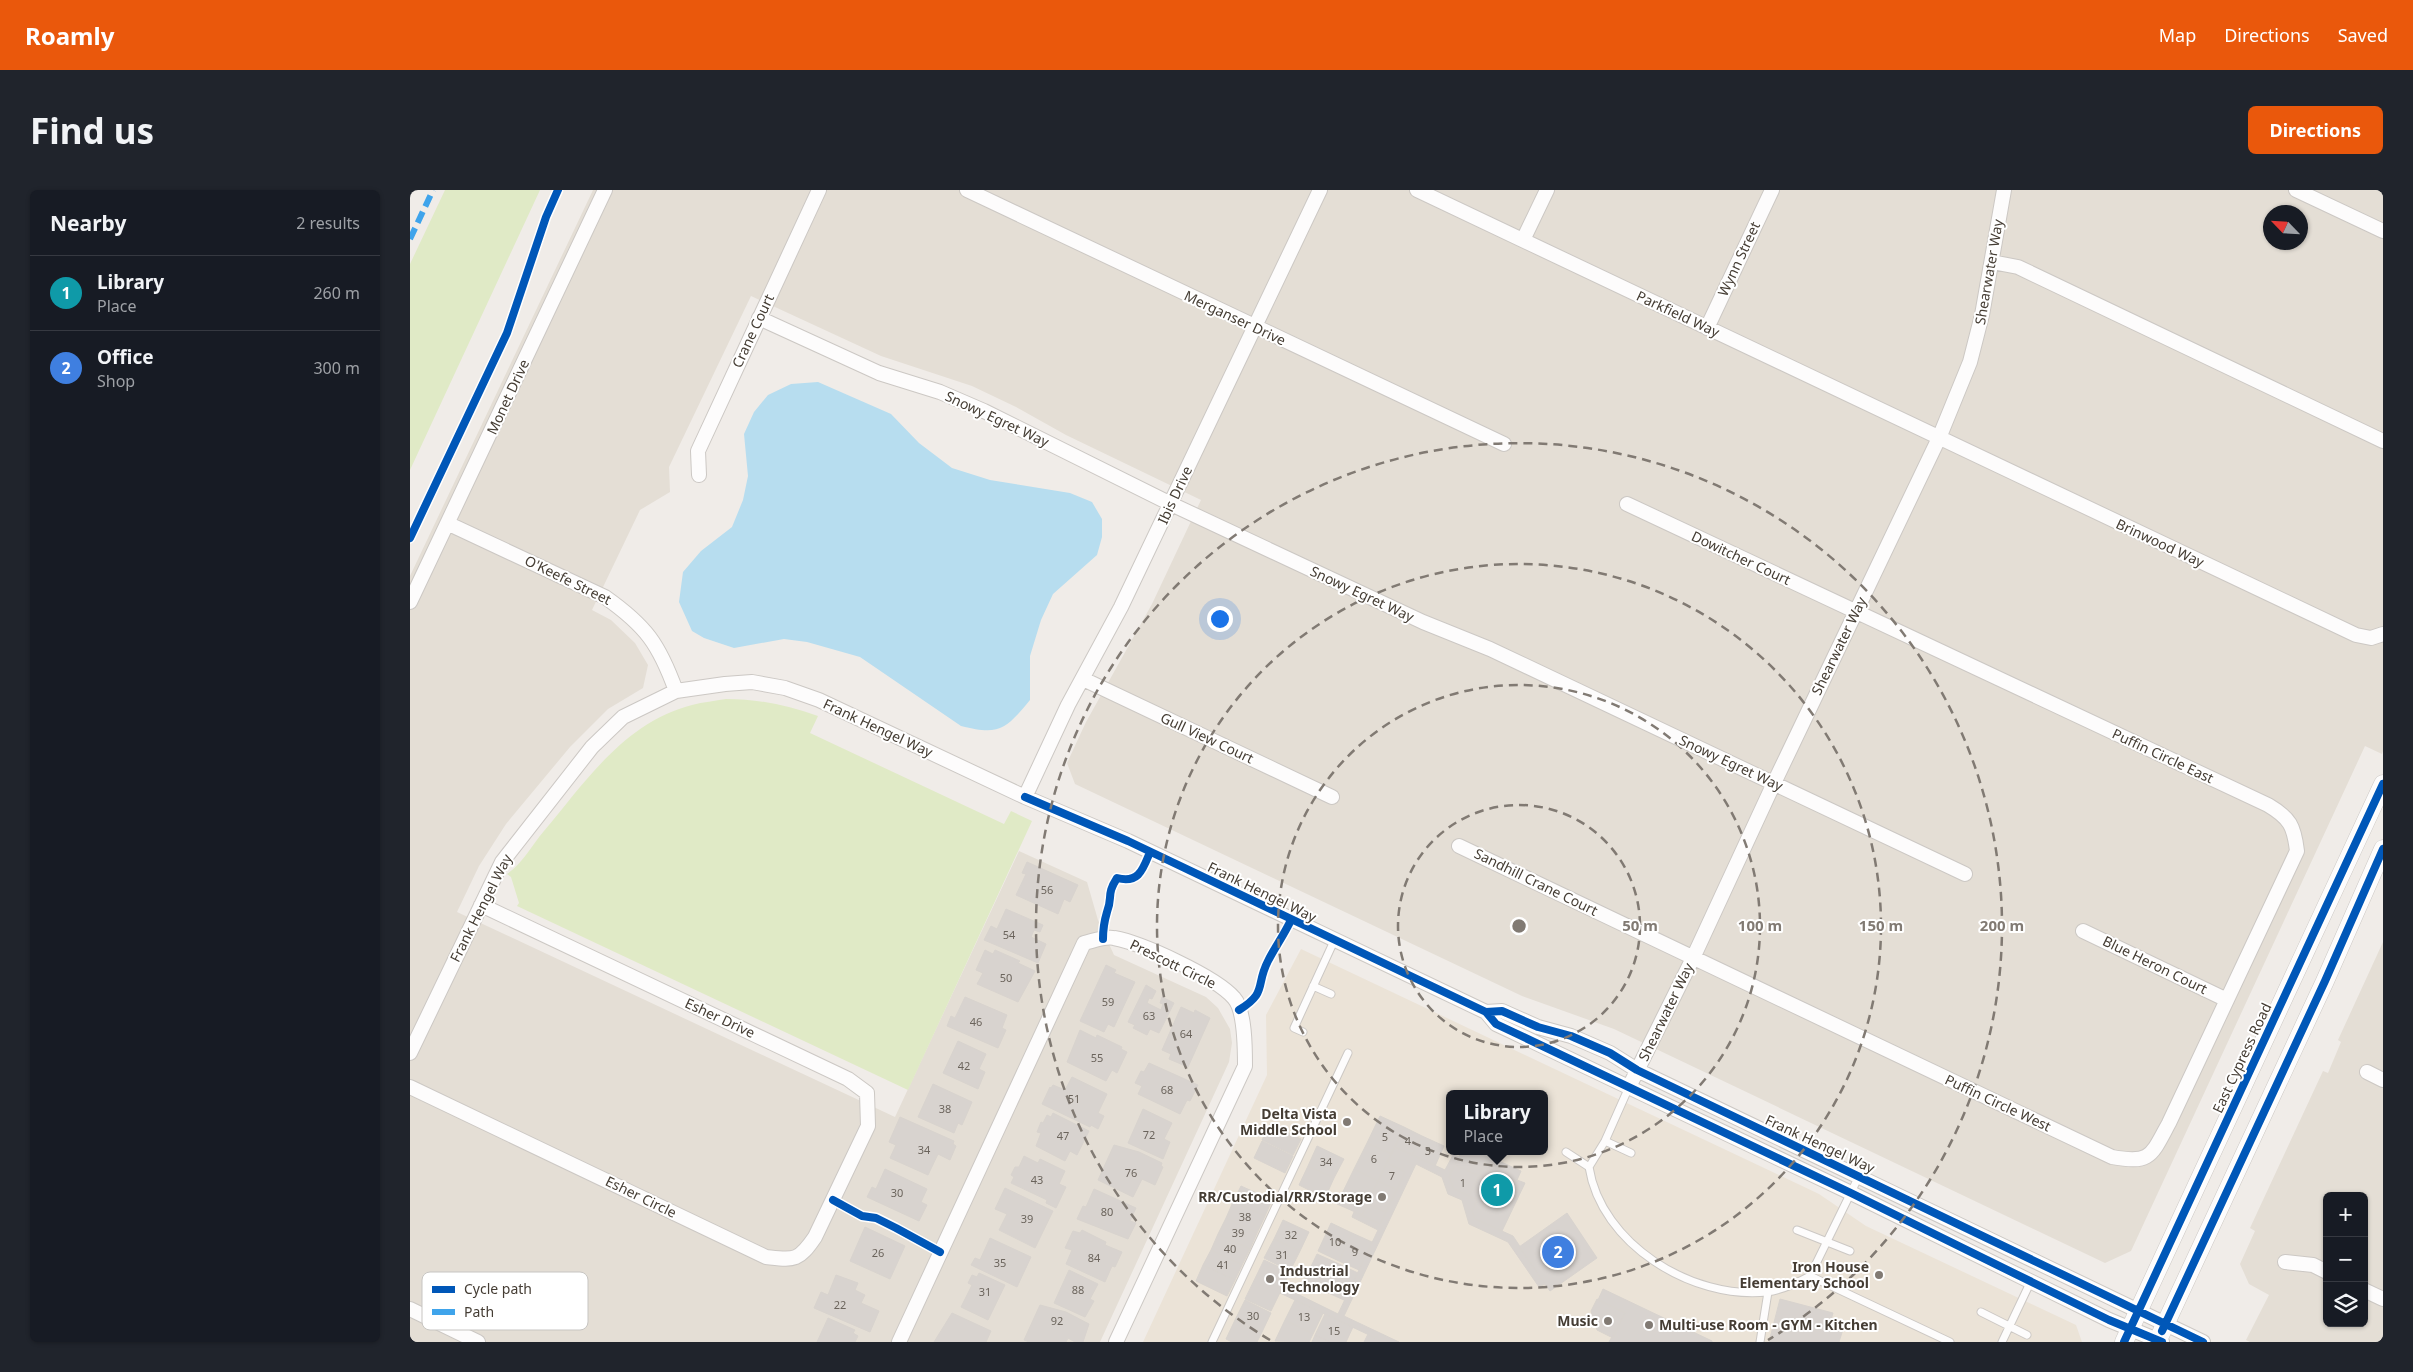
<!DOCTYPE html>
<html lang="en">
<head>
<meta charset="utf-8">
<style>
  :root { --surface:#171b24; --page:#20242c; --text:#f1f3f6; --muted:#9ea1a6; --line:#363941; --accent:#ea580c }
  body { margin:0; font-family:"Noto Sans",sans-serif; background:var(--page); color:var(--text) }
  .controls { position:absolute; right:15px; bottom:15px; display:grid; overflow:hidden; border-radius:8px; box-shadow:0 1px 4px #0004 }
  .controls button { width:45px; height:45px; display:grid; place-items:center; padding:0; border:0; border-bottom:1px solid var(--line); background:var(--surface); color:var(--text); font:25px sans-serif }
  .compass { position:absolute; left:1853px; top:15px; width:45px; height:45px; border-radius:50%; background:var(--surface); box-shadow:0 1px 4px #0004; rotate:295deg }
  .you { position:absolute; left:809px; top:428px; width:18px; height:18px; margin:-12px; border:4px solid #fff; border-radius:50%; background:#1a73e8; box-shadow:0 0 0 8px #1a73e833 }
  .badge { display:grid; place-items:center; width:32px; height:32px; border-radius:50%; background:var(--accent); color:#fff; font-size:16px; font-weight:700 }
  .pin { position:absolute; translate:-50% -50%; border:2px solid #fff; box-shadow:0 1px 5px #0006 }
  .popup { position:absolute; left:1036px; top:900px; width:102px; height:65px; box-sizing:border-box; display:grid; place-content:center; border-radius:8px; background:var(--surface); filter:drop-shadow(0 1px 4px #0005); font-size:16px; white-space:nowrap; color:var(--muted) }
  .popup b { font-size:19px; color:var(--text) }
  .popup::after { content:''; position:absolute; left:50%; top:100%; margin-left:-10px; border:10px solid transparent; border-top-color:var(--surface) }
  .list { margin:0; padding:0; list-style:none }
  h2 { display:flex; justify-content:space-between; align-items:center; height:65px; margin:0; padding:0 20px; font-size:21px }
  h2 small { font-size:16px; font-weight:400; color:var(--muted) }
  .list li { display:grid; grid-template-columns:32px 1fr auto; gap:15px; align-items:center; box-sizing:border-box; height:75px; padding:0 20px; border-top:1px solid var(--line) }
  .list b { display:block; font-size:19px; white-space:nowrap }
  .list p { margin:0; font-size:16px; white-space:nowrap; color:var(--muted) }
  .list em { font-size:16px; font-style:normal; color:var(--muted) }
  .icon { flex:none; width:28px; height:28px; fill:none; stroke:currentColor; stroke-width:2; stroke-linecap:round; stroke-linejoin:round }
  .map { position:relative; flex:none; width:1973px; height:1152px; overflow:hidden; border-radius:8px }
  header { display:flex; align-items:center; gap:30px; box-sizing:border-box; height:70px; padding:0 25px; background:var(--accent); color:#fff }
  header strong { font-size:24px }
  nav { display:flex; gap:28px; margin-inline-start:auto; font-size:18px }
  .intro { display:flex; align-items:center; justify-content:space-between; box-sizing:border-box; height:120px; padding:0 30px }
  h1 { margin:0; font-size:35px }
  .button { padding:12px 22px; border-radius:8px; background:var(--accent); color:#fff; font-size:18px; font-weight:700 }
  main { display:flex; gap:30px; padding:0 30px }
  aside { flex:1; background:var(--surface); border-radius:8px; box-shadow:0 1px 4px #0004 }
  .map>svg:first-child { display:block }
  .residential { fill:#e4ded5; fill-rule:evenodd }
  .education { fill:#ebe3d7; fill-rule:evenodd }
  .green { fill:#e0eac6 }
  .water { fill:#b7ddef }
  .building { fill:#d8d3cf; stroke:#d8d3ce }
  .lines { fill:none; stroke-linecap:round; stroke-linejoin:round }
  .service-casing { stroke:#ccc8c4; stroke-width:9 }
  .minor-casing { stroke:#ccc8c4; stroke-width:16 }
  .tertiary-casing { stroke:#ccc8c4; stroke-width:19 }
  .service { stroke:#fdfcfc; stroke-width:7 }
  .minor { stroke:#fdfcfc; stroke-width:14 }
  .tertiary { stroke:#fdfcfc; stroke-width:18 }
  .quiet { stroke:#3fa4eb; stroke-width:6; stroke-dasharray:12 6; stroke-linecap:butt }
  .cycleway-casing { stroke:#fff; stroke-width:11 }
  .cycleway { stroke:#0057b8; stroke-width:8 }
  .ring { fill:none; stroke:#817a73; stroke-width:2.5; stroke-dasharray:9 6 }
  .poi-dot { fill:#817a73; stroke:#fff; stroke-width:2 }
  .labels { text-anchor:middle; stroke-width:4; stroke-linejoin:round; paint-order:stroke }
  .number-label { font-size:11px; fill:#6b645c }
  .street-label { font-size:14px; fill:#453d34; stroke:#fff }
  .poi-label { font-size:14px; font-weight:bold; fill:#453d34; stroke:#fff; text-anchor:end }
  .key { fill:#fff; stroke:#c7c5c2; stroke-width:1 }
  .key-label { font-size:14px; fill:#453d34 }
  .centre { fill:#817a73; stroke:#fff; stroke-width:2.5 }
  .ring-label { font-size:15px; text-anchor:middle; font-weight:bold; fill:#817a73; stroke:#fff; stroke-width:4; stroke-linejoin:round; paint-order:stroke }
</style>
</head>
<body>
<header>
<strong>Roamly</strong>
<nav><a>Map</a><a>Directions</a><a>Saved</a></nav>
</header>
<div class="intro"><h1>Find us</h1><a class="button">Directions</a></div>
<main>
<aside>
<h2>Nearby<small>2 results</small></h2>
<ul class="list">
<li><span class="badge" style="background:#0f9aa8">1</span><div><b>Library</b><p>Place</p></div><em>260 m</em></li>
<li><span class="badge" style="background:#3f7fe0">2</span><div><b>Office</b><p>Shop</p></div><em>300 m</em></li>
</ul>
</aside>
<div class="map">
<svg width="1973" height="1152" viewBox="0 0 1973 1152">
  <rect width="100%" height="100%" fill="#f0ece8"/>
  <path class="residential" d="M183 0H1973V561L1972 564 1955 556 1721 1061 1695 1073 1204 839 1112 806 665 594 657 573 676 532 742 414 791 310 656 245 606 217 562 196 471 166 341 106 259 277 260 302 230 320 182 420 201 430 225 453 238 475 233 498 198 519 160 557 96 634 69 676 47 722 485 927 609 661 677 692 688 730 704 765 796 807 808 818 820 839 822 853 819 872 690 1152H0V386ZM1860 22H1890V52H1860Z
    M1973 752V1152H1840L1836 1150 1859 1105 1839 1094 1830 1074 1845 1041 1840 1038 1913 881 1918 883 1931 852 1928 850ZM1917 1006H1954V1133H1917Z"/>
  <path class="education" d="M891 759 1409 1004 1456 1036 1666 1135 1672 1152H733L857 885 856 825ZM1040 904H1134V961H1040Z"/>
  <path class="green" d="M35 0H130L0 280V74Z
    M316 509C348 509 377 515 408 526L400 543 594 634 601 621 622 631 498 900 107 716 109 713 101 687 97 684C114 672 121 656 134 641 176 591 215 532 282 515 293 512 305 511 316 509Z"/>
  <path class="water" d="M408 192 481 224 509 253 542 278 580 290 660 303 682 312 692 329V347L687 365 643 404 631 430 620 466V510C596 539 590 546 551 536L450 467 397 452 374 449 324 458 294 448 282 441 269 412 273 382 291 361 322 337 333 310 338 286 334 244 344 222 358 205 381 194Z"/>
  <path class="building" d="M617 672 668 695 660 712 654 709 648 724 606 705 616 684 612 683Z
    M596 719 633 735 630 742 624 740 621 747 636 754 628 773 574 750 581 736 587 739Z
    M575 760 583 764 585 760 610 771 608 773 625 781 608 812 567 794 573 783 566 780Z
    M696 775 706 780 704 783 725 792 704 837 698 834 694 842 670 831Z
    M736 795 746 801 742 809 739 808 737 813 751 820 753 814 750 813 752 807 764 813 749 843 740 839 737 845 723 838 725 835 718 832Z
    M555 807 597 825 592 838 596 840 588 858 537 836 541 826 545 828Z
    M771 817 784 823 785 820 800 828 778 877 759 869 761 864 752 860Z
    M670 840 686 848 687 845 712 857 711 859 717 862 707 883 702 880 696 891 657 872Z
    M548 851 576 864 569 879 575 882 568 899 533 883Z
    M739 873 788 895 780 911 777 910 770 924 728 904 732 896 725 893 731 881 734 882Z
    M662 887 697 904 688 923 694 926 688 939 681 935 680 937 632 914 640 897 641 898 643 895 655 900Z
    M523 894 562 912 552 935 548 933 544 943 508 927Z
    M733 919 762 933 754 949 760 952 753 969 718 953Z
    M643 923 679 941 667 965 660 961 655 971 626 956 631 943 627 942 631 932 633 933 637 925 641 927Z
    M970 926 994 937 981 964 957 953Z
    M490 927 544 951 543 954 546 956 540 970 528 964 518 985 480 968 486 955 479 952Z
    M860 934 891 949 883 965 852 950Z
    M994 937 1012 946 1002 965 985 957Z
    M1012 946 1034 956 1025 976 1002 965Z
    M852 951 883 966 875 983 844 968Z
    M957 953 981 964 968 991 944 979Z
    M704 955 729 962 752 973 751 976 753 977 745 995 732 989 723 1007 688 990Z
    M907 956 934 969 924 988 898 976Z
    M985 957 1035 980 1043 965 1049 967 1039 987 1044 999 1067 1010 1062 1021 1065 1029 1103 1046 1135 1094 1129 1097 1098 1052 1059 1034 1052 1010 1038 1004 1032 987 1006 974 934 1126 989 1152H974L870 1103 873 1097 928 1124 968 1040 942 1027 944 1022 970 1034 995 982 977 973Z
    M1052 961H1068L1078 966 1069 986 1045 975Z
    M614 966 628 973 630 969 655 981 649 994 656 997 646 1018 636 1013 637 1010 601 993 604 987 601 985 605 977H609Z
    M1078 966 1111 981 1107 990 1115 993 1092 1041 1065 1029 1062 1021 1067 1010 1059 1006Z
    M977 973 995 982 987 1000 968 991Z
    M1045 975 1069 986 1059 1006 1044 999 1039 987Z
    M898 976 924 988 915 1008 889 995Z
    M475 979 517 999 511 1012 517 1015 509 1031 457 1007 462 997 466 999Z
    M944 979 968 991 952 1025 927 1014Z
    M968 991 987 1000 976 1022 957 1014Z
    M831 996 862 1010 855 1026 823 1012Z
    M595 998 643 1021 625 1058 589 1040 597 1024 585 1019Z
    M684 999 726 1018 720 1031 726 1033 718 1049 667 1029 673 1016 676 1017Z
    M823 1012 855 1026 847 1043 816 1028Z
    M957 1014 976 1022 970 1034 952 1025Z
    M1157 1023 1187 1068 1140 1101 1109 1057Z
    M816 1028 847 1043 840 1059 808 1044Z
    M873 1030 899 1042 890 1061 864 1049Z
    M921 1033 942 1043 929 1071 908 1061Z
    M455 1037 495 1056 480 1089 440 1071Z
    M672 1040 696 1052 695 1055 712 1062 705 1077 702 1076 695 1092 656 1074 662 1060 655 1058 663 1041 670 1043Z
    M942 1043 962 1052 949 1080 929 1071Z
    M808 1044 840 1059 832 1075 801 1060Z
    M580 1048 621 1067 607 1097 561 1075 565 1068 570 1070Z
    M864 1049 890 1061 880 1081 854 1068Z
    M801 1060 832 1075 825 1090 793 1075Z
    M907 1064 927 1073 914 1101 894 1091Z
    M854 1070 880 1082 861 1121 835 1109Z
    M927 1073 948 1083 934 1110 914 1101Z
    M793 1075 825 1090 817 1106 786 1091Z
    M659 1080 688 1094 680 1109 684 1111 675 1127 644 1113Z
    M569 1083 595 1095 578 1130 551 1117 562 1095 558 1093 562 1085 567 1087Z
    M426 1085 448 1093 445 1100 455 1105 451 1113 469 1121 460 1142 404 1118 411 1102 418 1105Z
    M1193 1099 1302 1151V1152H1199L1215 1123 1188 1110Z
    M1187 1109 1215 1123 1203 1148 1187 1140 1181 1121Z
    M1370 1109 1423 1123 1420 1133 1434 1136 1429 1152H1359Z
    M835 1110 861 1123 852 1142 825 1130Z
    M885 1110 913 1123 903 1144 875 1130Z
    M630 1115 656 1122 679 1134 673 1152H665L658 1148 656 1152H619L614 1150Z
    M542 1123 581 1141 576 1152H524Z
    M915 1124 943 1137 936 1152H920L905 1145Z
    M418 1128 445 1140 443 1143 448 1146 445 1152H407Z
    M825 1130 852 1142 847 1152H822L816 1149Z
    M875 1130 903 1144 899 1152 865 1151Z
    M958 1144 974 1152H954Z
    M905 1145 920 1152H902Z"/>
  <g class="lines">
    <defs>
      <path id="service" d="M903 796 921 804
        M893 842 884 838 924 751
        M1219 897 1195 951 1179 977C1191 1054 1282 1110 1357 1102 1373 1100 1387 1093 1400 1086L1540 1152
        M1195 951 1221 963
        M1156 962 1179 977
        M1387 1040 1440 1061
        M1400 1086 1449 986
        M1571 1122 1617 1145
        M802 1152 938 863
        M1350 1152 1358 1102
        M1592 1152 1621 1091"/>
      <path id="minor" d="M557 0 1094 254
        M1007 0 1946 445 1961 448 1973 444
        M1886 0 1973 41
        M1113 50 1137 0
        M1582 72 1608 77 1973 251
        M349 128 469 183 530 202 574 221 761 314 1013 432 1080 459 1555 684
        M1297 138 1362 0
        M289 285 288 261 409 0
        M39 334 195 407C236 436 249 454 266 501
        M0 412 195 0
        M673 489 922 607
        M615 607 658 515 711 417 910 0
        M1049 656 1702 967C1741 974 1741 966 1759 933L1887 661C1884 636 1880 628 1858 615L1217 314
        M1673 741 1817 810
        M1076 822 1092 821 1128 837 1161 846 1200 863 1227 880 1793 1152
        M0 863 92 672 182 557 213 527 266 501 315 494 342 492 375 498 409 510 615 607 718 651 1076 822 1086 834 1103 842 1441 1003 1699 1130 1752 1152
        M1957 882 1973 890
        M0 897 356 1067C384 1070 388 1072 405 1047L458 936 457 903 438 889 71 715
        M1219 897 1283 768 1364 593 1529 248 1560 172 1572 125 1594 0
        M1875 1072 1903 1075 1917 1082
        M1954 1100 1973 1109
        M0 1119 68 1152
        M489 1152 674 753C683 751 695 746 704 748 732 753 806 787 824 808 835 820 835 859 835 876L706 1152"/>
      <path id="tertiary" d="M1714 1152 1973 594
        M1747 1152 1915 791 1973 659"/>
    </defs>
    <use href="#service" class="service-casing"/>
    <use href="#minor" class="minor-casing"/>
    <use href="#tertiary" class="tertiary-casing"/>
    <use href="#service" class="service"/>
    <use href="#minor" class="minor"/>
    <use href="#tertiary" class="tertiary"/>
    <path class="quiet" d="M0 49 23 0"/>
    <defs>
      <path id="cycleway" d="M0 348 97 143 136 27 148 0
        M615 607 718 651 1076 822 1086 834 1103 842 1441 1003 1699 1130 1752 1152
        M693 749C693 738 694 732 697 722 703 707 696 705 707 688 729 694 733 679 740 662
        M829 820C858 802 845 796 858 771 865 757 874 745 881 730
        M1076 822 1092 821 1128 837 1161 846 1200 863 1227 880 1793 1152
        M423 1010 452 1026 466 1028 486 1038 530 1062
        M1752 1141 1915 791 1973 659
        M1714 1152 1973 594"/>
    </defs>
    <use href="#cycleway" class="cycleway-casing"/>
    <use href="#cycleway" class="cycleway"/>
  </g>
  <g class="ring">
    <circle cx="1109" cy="736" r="121"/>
    <circle cx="1109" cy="736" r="241"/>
    <circle cx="1109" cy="736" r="362"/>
    <path d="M860 1150A483 483 0 1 1 1358 1150"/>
  </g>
  <g class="poi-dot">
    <circle cx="937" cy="932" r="5"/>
    <circle cx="972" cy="1007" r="5"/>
    <circle cx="1469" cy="1085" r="5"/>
    <circle cx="860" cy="1089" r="5"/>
    <circle cx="1198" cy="1131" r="5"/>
    <circle cx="1239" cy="1135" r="5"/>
  </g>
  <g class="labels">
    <g class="number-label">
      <text x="637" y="704">56</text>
      <text x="599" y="749">54</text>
      <text x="596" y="792">50</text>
      <text x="698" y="816">59</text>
      <text x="739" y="830">63</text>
      <text x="566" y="836">46</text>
      <text x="776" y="848">64</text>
      <text x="687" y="872">55</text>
      <text x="554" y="880">42</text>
      <text x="757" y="904">68</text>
      <text x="664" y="913">51</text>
      <text x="535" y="923">38</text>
      <text x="739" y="949">72</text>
      <text x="653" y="950">47</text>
      <text x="975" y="951">5</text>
      <text x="998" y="955">4</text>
      <text x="514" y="964">34</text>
      <text x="1018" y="965">3</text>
      <text x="964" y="973">6</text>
      <text x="916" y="976">34</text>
      <text x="721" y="987">76</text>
      <text x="982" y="990">7</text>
      <text x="627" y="994">43</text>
      <text x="1053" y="997">1</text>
      <text x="487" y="1007">30</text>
      <text x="697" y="1026">80</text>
      <text x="835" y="1031">38</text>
      <text x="617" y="1033">39</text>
      <text x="828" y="1047">39</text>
      <text x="881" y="1049">32</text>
      <text x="925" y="1056">10</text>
      <text x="820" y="1063">40</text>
      <text x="945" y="1066">9</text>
      <text x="468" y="1067">26</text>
      <text x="872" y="1069">31</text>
      <text x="684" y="1072">84</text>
      <text x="590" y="1077">35</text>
      <text x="813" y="1079">41</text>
      <text x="668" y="1104">88</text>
      <text x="575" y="1106">31</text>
      <text x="430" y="1119">22</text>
      <text x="843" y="1130">30</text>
      <text x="894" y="1131">13</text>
      <text x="647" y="1135">92</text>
      <text x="924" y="1145">15</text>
    </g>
    <g class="street-label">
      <text transform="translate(1329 69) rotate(-65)" y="5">Wynn Street</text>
      <text transform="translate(1579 82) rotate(-80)" y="5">Shearwater Way</text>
      <text transform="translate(1268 124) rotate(25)" y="5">Parkfield Way</text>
      <text transform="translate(825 128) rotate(25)" y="5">Merganser Drive</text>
      <text transform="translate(343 141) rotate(-65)" y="5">Crane Court</text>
      <text transform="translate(98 207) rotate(-65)" y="5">Monet Drive</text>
      <text transform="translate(587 229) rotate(25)" y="5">Snowy Egret Way</text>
      <text transform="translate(765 305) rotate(-65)" y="5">Ibis Drive</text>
      <text transform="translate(1750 353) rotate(25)" y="5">Brinwood Way</text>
      <text transform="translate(1331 368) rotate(25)" y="5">Dowitcher Court</text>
      <text transform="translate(158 390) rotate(26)" y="5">O'Keefe Street</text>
      <text transform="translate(952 404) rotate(25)" y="5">Snowy Egret Way</text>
      <text transform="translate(1429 456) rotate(-64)" y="5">Shearwater Way</text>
      <text transform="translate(468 538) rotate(25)" y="5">Frank Hengel Way</text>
      <text transform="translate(797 548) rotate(25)" y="5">Gull View Court</text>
      <text transform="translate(1753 566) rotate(25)" y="5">Puffin Circle East</text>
      <text transform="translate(1321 573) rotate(25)" y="5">Snowy Egret Way</text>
      <text transform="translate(1126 692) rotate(26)" y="5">Sandhill Crane Court</text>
      <text transform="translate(852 702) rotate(26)" y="5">Frank Hengel Way</text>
      <text transform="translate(71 718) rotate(-63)" y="5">Frank Hengel Way</text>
      <text transform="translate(763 774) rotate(26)" y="5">Prescott Circle</text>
      <text transform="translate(1745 775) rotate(26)" y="5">Blue Heron Court</text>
      <text transform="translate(1256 822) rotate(-64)" y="5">Shearwater Way</text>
      <text transform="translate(310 828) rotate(25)" y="5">Esher Drive</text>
      <text transform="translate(1832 868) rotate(-65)" y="5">East Cypress Road</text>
      <text transform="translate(1588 913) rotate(25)" y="5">Puffin Circle West</text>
      <text transform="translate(1410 954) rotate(25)" y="5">Frank Hengel Way</text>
      <text transform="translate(231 1007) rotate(26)" y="5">Esher Circle</text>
    </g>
    <g class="poi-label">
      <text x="927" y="929">Delta Vista<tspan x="927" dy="16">Middle School</tspan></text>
      <text x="962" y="1012">RR/Custodial/RR/Storage</text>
      <text x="1459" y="1082">Iron House<tspan x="1459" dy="16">Elementary School</tspan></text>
      <text x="870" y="1086" text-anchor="start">Industrial<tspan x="870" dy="16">Technology</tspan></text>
      <text x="1188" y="1136">Music</text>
      <text x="1249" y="1140" text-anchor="start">Multi-use Room - GYM - Kitchen</text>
    </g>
  </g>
  <rect x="12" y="1082" width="166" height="58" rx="8" class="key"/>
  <rect x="22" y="1096" width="23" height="7" fill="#0057b8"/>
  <rect x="22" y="1119" width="23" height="6" fill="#3fa4eb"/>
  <g class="key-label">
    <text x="54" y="1104">Cycle path</text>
    <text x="54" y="1127">Path</text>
  </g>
  <circle cx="1109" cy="736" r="8" class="centre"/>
  <g class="ring-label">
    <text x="1230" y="741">50 m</text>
    <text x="1350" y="741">100 m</text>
    <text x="1471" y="741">150 m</text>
    <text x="1592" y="741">200 m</text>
  </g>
</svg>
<div class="controls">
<button>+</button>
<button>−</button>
<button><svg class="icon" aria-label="layers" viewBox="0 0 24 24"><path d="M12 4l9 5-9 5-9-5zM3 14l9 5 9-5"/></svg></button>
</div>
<svg class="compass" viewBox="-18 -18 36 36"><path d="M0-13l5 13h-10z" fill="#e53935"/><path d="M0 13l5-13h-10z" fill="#9ea1a6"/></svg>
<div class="you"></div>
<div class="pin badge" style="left:1087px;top:1000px;background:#0f9aa8">1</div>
<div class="popup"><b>Library</b>Place</div>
<div class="pin badge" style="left:1148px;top:1062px;background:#3f7fe0">2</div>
</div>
</main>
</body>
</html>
